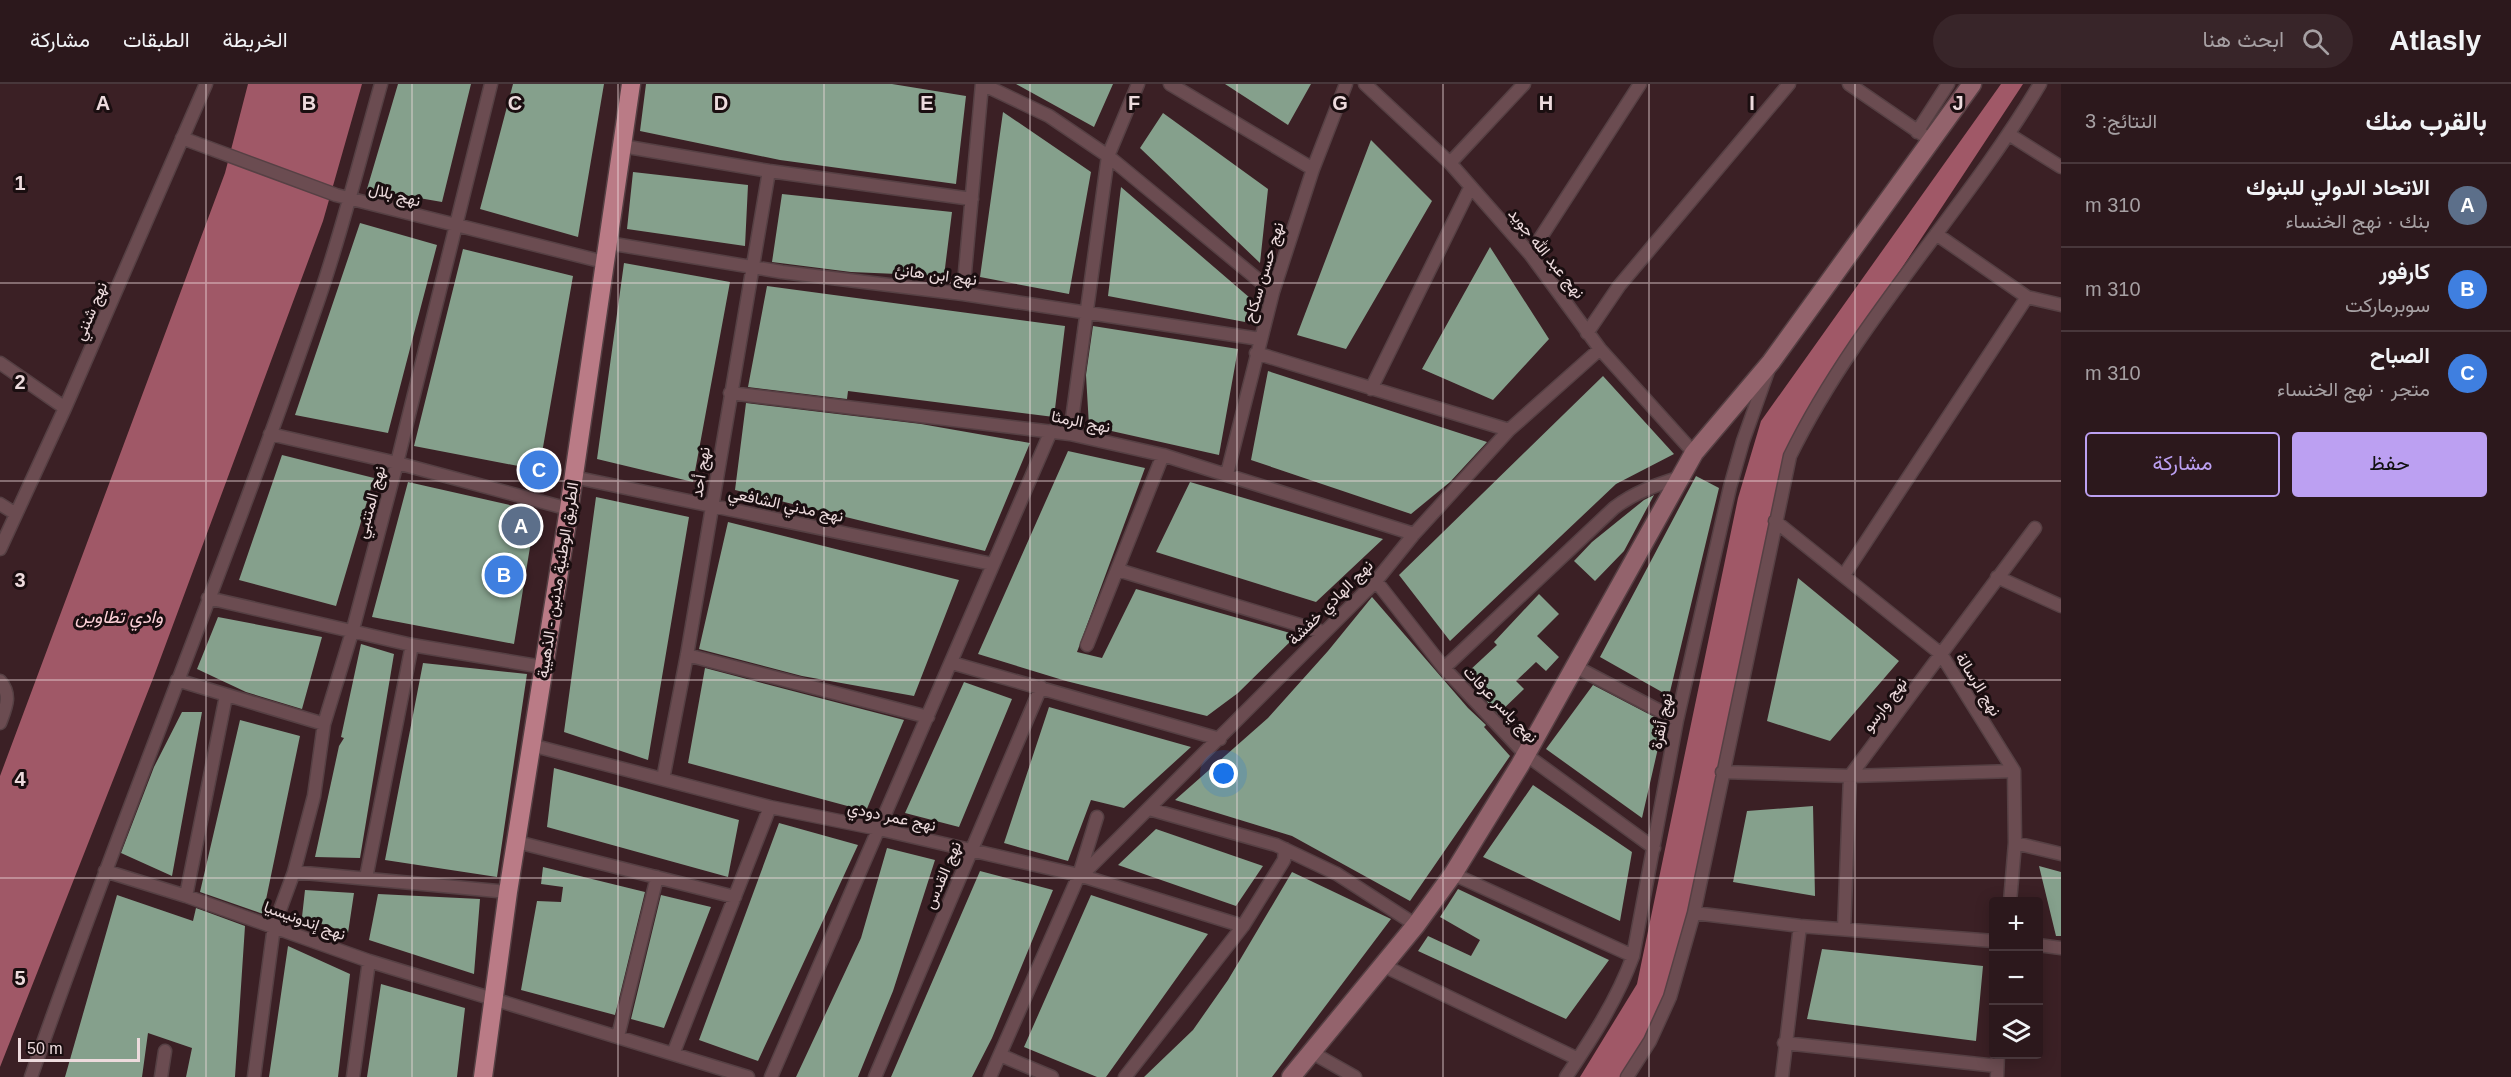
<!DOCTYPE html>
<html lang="ar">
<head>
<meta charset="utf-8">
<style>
  :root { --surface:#2c181c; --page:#382529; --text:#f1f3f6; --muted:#a6a0a3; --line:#48373b; --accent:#bca0f2 }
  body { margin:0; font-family:Arial,Vazirmatn,sans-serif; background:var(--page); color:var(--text); direction:rtl }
  .controls { position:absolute; right:18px; bottom:18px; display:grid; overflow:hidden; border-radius:6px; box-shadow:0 3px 15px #0003 }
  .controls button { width:54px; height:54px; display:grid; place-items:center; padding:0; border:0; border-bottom:2px solid var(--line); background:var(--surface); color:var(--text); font:30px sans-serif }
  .scale { position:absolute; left:18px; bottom:15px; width:122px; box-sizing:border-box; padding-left:6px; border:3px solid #eddbdd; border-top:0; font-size:16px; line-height:21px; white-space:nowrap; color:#eddbdd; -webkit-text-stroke:4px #1a0e10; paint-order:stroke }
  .you { position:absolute; left:1224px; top:690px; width:21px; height:21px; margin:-15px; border:4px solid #fff; border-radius:50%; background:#1a73e8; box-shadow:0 0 0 9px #1a73e833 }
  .badge { display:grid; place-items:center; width:39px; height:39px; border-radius:50%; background:var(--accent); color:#fff; font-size:20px; font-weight:700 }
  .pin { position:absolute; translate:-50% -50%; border:3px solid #fff; box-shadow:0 2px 6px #0006 }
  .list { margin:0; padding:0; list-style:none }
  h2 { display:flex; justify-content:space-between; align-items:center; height:78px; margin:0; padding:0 24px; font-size:26px }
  h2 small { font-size:20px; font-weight:400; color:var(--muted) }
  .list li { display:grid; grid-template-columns:39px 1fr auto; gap:18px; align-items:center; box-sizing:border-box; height:84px; padding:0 24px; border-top:2px solid var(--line) }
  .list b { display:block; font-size:22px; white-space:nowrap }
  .list p { margin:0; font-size:20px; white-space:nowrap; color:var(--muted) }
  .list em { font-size:20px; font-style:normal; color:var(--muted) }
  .actions { display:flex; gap:12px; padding:18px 24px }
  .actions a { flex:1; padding:14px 0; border:2px solid var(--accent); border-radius:6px; text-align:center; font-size:21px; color:var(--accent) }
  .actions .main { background:var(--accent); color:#111 }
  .icon { flex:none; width:33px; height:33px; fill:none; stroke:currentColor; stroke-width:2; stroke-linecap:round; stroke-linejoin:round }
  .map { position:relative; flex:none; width:2061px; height:993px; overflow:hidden; direction:ltr }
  header { display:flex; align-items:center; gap:36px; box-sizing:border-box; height:84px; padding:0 30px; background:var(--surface); border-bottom:2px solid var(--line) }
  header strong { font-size:28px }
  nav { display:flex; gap:33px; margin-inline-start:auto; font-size:21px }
  .search { width:420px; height:54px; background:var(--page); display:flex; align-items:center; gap:15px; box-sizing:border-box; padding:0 21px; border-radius:33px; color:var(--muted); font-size:22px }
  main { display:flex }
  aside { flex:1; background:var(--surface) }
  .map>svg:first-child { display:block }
  .water { fill:#a05867 }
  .building { fill:#85a08c }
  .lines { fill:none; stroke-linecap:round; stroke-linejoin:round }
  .street-casing { stroke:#564044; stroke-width:15 }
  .secondary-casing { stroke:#564044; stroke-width:21 }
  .primary-casing { stroke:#564044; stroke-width:21 }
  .street { stroke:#6b4c51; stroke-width:12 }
  .secondary { stroke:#93636c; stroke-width:18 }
  .primary { stroke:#ba7b86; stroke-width:18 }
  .grid { fill:none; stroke:#eddbdd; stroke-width:1.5; stroke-opacity:0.55 }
  .labels { text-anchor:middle; stroke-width:6; stroke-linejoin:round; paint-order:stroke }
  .street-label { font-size:16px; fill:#eddbdd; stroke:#1a0e10 }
  .water-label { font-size:18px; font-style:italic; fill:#fdd1d8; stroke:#1a0e10 }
  .grid-label { font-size:20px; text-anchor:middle; font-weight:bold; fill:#eddbdd; stroke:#1a0e10; stroke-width:6; stroke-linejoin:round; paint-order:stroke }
</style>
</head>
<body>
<header>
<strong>Atlasly</strong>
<div class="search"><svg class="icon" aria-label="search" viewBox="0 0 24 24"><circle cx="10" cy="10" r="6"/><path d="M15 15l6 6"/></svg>ابحث هنا</div>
<nav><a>الخريطة</a><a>الطبقات</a><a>مشاركة</a></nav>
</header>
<main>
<aside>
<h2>بالقرب منك<small>النتائج: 3</small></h2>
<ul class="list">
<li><span class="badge" style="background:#5c6f8a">A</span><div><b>الاتحاد الدولي للبنوك</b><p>بنك · نهج الخنساء</p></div><em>310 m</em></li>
<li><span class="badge" style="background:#3f7fe0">B</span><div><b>كارفور</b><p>سوبرماركت</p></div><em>310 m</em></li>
<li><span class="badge" style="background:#3f7fe0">C</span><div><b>الصباح</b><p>متجر · نهج الخنساء</p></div><em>310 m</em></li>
</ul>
<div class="actions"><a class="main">حفظ</a><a>مشاركة</a></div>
</aside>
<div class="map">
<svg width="2061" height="993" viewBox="0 0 2061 993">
  <rect width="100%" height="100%" fill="#3b2025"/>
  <path class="water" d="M248 0H362L323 137 154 592 0 983V692L225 89Z
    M2001 0H2023L1801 337 1787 367 1679 869 1655 939 1620 993H1580L1637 900 1738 414 1761 337Z"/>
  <path class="building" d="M398 0H471L442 118 367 105Z
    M513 0H604L578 153 480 125Z
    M646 0H892L966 12 956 100 780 76 640 47Z
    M1016 0H1113L1094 43Z
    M1225 0H1311L1288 41Z
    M1003 28 1091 88 1069 210 980 193Z
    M1163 29 1268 105 1260 179 1140 64Z
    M1371 56 1432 117 1346 265 1297 251Z
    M633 88 748 101 745 162 627 145Z
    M1121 103 1250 214 1245 238 1108 212Z
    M782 110 952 128 944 192 851 188 772 178Z
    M360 139 437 161 388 349 295 331Z
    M1490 163 1549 255 1493 316 1422 285Z
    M463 165 573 192 539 386 414 362Z
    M624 179 730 198 693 398 597 375Z
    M767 202 1065 242 1054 333 848 307 847 315 748 303Z
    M1093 242 1238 265 1219 371 1089 342 1086 291Z
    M1268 287 1487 358 1450 398 1411 430 1251 376Z
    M1603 292 1674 370 1616 400 1450 557 1399 491Z
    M746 319 921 340 1030 359 985 467 735 406Z
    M1068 367 1145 384 1077 568 1102 574 1136 505 1297 551 1238 609 1207 632 1066 597 978 570Z
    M282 371 374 394 336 522 239 496Z
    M1696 392 1719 404 1669 612 1600 573Z
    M408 398 536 427 514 560 372 533Z
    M1190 398 1383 455 1316 518 1156 468Z
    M1654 411 1624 467 1595 497 1574 477 1592 458 1644 416Z
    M596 413 689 433 648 676 564 648Z
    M728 438 959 496 914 612 802 592 699 565Z
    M1798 494 1899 577 1830 657 1767 637Z
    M1539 510 1559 530 1537 552 1559 573 1546 587 1536 578 1516 597 1524 605 1498 630 1482 612 1488 606 1469 587 1497 561 1494 558Z
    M1372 513 1468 624 1486 641 1484 643 1510 672 1410 817 1292 752 1175 716 1268 634 1328 567Z
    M218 533 322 553 302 625 246 608 197 585Z
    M361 560 394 570 360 774 315 773 339 662 344 654 341 653Z
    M423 579 527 590 497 793 385 776Z
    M705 584 904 636 866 727 688 679Z
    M964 598 1012 615 959 743 905 729Z
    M1593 601 1664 638 1642 734 1546 665Z
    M1049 623 1191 663 1124 724 1091 716 1068 777 1004 759Z
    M182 628H202L172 792 121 769 154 683Z
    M240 636 300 652 263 830 200 808Z
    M554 684 739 736 728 793 547 743Z
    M1533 701 1632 768 1620 837 1483 773Z
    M1813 722 1815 812 1733 798 1747 727Z
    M779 739 858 761 758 977 699 956Z
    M1156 745 1263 782 1236 822 1118 781Z
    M887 764 935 776 893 907 858 993H796L861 854Z
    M2039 782 2061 788V852H2056Z
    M543 783 645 808 615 931 521 906 537 817 561 818 563 803 541 800Z
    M980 787 1053 806 992 954 972 993H891Z
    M1292 788 1391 835 1272 993H1144L1193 946 1228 896Z
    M1458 805 1609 876 1566 935 1418 867 1428 852 1471 872 1480 856 1440 833Z
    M305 806 354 809 348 849 302 833Z
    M378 810 480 815 474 890 369 856Z
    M117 811 193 837 196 824 245 842 235 993H186L192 964 148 949 142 993H65Z
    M661 811 711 823 664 944 631 935Z
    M1091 811 1208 850 1106 993H1097L1024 963Z
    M288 862 350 890 338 993H269Z
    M1822 865 1983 882 1976 957 1807 935Z
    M381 900 465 924 457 993H367Z"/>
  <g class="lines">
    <defs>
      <path id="street" d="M982 0 1049 32 1108 72 1273 208
        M1170 0 1313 85
        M1365 0 1450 79 1530 170 1600 265 1694 369
        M1849 0 1932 57
        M1917 48 1948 0
        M2010 51 2061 83
        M182 54 336 111 604 178
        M622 62 769 87 972 115
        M1450 79 1524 0
        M1936 150 2027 213 2061 221
        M608 159 782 188 963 210 1260 255
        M1530 170 1640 0
        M963 210 982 0
        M1587 249 1619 202 1789 0
        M1256 269 1509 346
        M0 279 65 324
        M1371 305 1470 104
        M730 309 1070 350 1163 371 1414 450
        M270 350 397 379 569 425
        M1070 350 1108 72 1138 0
        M1227 390 1273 208 1313 85 1346 0
        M573 393 992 480
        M0 420 16 430
        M1775 437 1941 570 2014 687 2015 759 2010 818
        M0 465 65 324 206 0
        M1118 486 1323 548
        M1844 491 2027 213
        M1997 493 2061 522
        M1376 497 1444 584 1525 670 1654 764
        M208 514 412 561 543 583
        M1087 561 1163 371
        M687 571 928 633
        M952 579 1220 655
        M1576 583 1677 636
        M1444 584 1614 424C1635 408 1656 401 1681 393
        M177 596 324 640
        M0 597C12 611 6 623 0 639
        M531 661 770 723 879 745 1079 791 1243 842
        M1722 688 1850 692 2014 687
        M663 695 687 571 769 87
        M1149 725 1276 761 1337 790 1416 841
        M517 758 735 813
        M2015 759 2061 770
        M105 787 186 812 369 877 748 993
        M294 788 508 808
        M1453 790 1633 872
        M1081 792 1376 497 1414 450 1509 346 1600 265
        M366 794 412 561
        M186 812 226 612
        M1694 829 1800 842 1994 857
        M1844 845 1850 692 2035 444
        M2038 861 2061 864
        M1382 881 1578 975
        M618 952 657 793
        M1784 959 1997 982
        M1311 968 1355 993
        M673 970 770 723
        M1000 971 1052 993
        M31 993C122 731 229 476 319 214 343 144 361 71 381 0
        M161 993 165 967
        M254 993 274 842 294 788 314 712 324 640 353 545 397 379 491 0
        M353 993 369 877
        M771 993 1051 347
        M875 993 1041 603
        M990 993 1079 791 1097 733
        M1125 993 1243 842 1284 776 1285 765
        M1566 993C1592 954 1617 916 1633 872L1677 636 1730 403 1743 357 1768 287
        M1627 993 1650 957 1670 913 1694 829 1790 372C1856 237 1964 128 2040 0
        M1782 993 1800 842
        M1997 993 1998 970"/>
      <path id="secondary" d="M1291 993 1416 841 1453 790 1520 681 1694 369 1771 278 1972 0"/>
      <path id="primary" d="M483 993 508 808 569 425 631 0"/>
    </defs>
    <use href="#street" class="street-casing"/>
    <use href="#secondary" class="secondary-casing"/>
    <use href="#primary" class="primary-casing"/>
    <use href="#street" class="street"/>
    <use href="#secondary" class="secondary"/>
    <use href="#primary" class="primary"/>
  </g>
  <path class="grid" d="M206 0V993M412 0V993M618 0V993M824 0V993M1030 0V993M1237 0V993M1443 0V993M1649 0V993M1855 0V993M0 199H2061M0 397H2061M0 596H2061M0 794H2061"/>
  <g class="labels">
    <g class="street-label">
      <text transform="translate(395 110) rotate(15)" y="6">نهج بلال</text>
      <text transform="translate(1547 169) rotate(51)" y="6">نهج عبد الله جويد</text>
      <text transform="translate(1263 188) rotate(-73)" y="6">نهج حسن سكاح</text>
      <text transform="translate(936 190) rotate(7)" y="6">نهج ابن هانئ</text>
      <text transform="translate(90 227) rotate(-67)" y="6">نهج شنني</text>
      <text transform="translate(1081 337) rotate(11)" y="6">نهج الرمثا</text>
      <text transform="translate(700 388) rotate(-81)" y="6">نهج أحد</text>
      <text transform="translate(370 418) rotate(-75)" y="6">نهج المتنبي</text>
      <text transform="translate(786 420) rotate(12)" y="6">نهج مدني الشافعي</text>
      <text transform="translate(557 496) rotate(-81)" y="6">الطريق الوطنية مدنين - الذهيبة</text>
      <text transform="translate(1330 518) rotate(-45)" y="6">نهج الهادي خفشة</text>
      <text transform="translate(1979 600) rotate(58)" y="6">نهج الرسالة</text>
      <text transform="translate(1501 620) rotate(46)" y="6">نهج ياسر عرفات</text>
      <text transform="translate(1884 620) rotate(-53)" y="6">نهج وارسو</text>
      <text transform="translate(1661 637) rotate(-79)" y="6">نهج أنقرة</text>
      <text transform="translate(892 732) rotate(12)" y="6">نهج عمر دودي</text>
      <text transform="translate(942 791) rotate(-67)" y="6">نهج القدس</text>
      <text transform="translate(305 836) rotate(20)" y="6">نهج إندونيسيا</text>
    </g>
    <g class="water-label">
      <text x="119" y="539">وادي تطاوين</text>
    </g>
  </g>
  <g class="grid-label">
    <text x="103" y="26">A</text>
    <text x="309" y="26">B</text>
    <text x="515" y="26">C</text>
    <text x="721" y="26">D</text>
    <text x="927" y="26">E</text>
    <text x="1134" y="26">F</text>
    <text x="1340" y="26">G</text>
    <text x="1546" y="26">H</text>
    <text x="1752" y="26">I</text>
    <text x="1958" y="26">J</text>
    <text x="20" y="106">1</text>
    <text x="20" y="305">2</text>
    <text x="20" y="503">3</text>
    <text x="20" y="702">4</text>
    <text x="20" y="901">5</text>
  </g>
</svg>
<div class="controls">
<button>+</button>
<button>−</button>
<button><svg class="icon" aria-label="layers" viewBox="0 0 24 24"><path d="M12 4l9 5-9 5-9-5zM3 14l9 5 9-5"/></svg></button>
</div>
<div class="scale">50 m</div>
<div class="you"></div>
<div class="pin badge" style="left:521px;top:442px;background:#5c6f8a">A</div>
<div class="pin badge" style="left:504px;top:491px;background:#3f7fe0">B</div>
<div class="pin badge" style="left:539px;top:386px;background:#3f7fe0">C</div>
</div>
</main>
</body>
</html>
